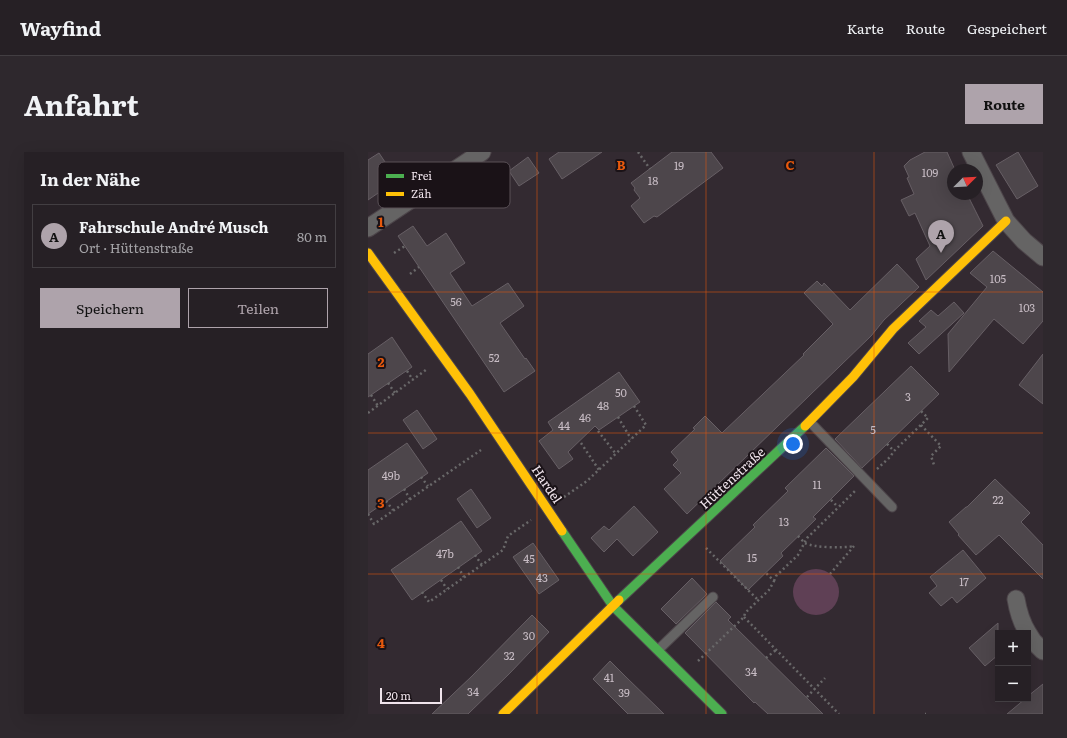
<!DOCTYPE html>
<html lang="de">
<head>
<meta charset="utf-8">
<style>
  :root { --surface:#262025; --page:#2e282d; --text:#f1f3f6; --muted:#a4a3a7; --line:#423e42; --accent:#aea3ab }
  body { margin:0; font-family:Literata,serif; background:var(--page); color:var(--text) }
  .controls { position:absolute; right:12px; bottom:12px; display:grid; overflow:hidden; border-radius:0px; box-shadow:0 4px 16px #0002 }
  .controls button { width:36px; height:36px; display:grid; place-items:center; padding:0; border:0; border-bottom:1px solid var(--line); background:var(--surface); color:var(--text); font:20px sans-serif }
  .compass { position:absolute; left:579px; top:12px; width:36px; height:36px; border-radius:50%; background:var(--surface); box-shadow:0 4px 16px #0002; rotate:66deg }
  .scale { position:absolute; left:12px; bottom:10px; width:62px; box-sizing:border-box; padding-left:4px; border:2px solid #f0e4ec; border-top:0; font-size:11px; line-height:14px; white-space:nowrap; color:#f0e4ec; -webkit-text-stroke:3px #1a1217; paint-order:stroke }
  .you { position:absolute; left:425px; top:292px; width:14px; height:14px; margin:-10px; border:3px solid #fff; border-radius:50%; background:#1a73e8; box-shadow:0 0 0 6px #1a73e833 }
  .badge { display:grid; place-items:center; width:26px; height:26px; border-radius:50%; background:var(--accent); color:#111; font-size:13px; font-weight:700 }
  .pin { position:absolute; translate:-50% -33px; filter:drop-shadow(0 1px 2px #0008) }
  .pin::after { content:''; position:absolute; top:21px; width:14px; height:12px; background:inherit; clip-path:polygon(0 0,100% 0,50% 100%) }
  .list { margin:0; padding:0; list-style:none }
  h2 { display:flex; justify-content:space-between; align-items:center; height:52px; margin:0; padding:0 16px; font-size:17px }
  h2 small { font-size:13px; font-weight:400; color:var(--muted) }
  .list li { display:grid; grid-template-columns:26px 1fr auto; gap:12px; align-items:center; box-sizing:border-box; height:64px; margin:0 8px 8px; padding:0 8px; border:1px solid var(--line); border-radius:0px }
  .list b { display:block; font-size:15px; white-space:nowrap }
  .list p { margin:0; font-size:13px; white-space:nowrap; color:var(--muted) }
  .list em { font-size:13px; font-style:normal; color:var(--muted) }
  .actions { display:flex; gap:8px; padding:12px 16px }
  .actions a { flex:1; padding:9px 0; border:1px solid var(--accent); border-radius:0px; text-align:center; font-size:14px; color:var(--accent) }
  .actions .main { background:var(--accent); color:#111 }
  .map { position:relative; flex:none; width:675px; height:562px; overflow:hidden; border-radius:0px }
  header { display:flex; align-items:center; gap:24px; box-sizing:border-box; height:56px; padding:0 20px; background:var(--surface); border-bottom:1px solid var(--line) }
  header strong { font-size:19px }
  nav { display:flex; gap:22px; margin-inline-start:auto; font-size:14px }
  .intro { display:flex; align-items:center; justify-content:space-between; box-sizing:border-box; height:96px; padding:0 24px }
  h1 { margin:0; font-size:28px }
  .button { padding:10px 18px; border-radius:0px; background:var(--accent); color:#111; font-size:14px; font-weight:700 }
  main { display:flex; gap:24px; padding:0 24px }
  aside { flex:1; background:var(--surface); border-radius:0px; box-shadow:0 4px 16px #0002 }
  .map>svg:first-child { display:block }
  .green { fill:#5f4055 }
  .building { fill:#4d464b; stroke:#675f65 }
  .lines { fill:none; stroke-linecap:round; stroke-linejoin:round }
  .lane-casing { stroke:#4d454a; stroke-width:11 }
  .street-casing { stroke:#4d454a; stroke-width:19 }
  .fast-casing { stroke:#4d454a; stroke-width:11 }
  .slow-casing { stroke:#4d454a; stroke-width:11 }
  .path { stroke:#696869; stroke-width:2.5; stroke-dasharray:2 3; stroke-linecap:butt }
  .lane { stroke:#656464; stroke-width:9 }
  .street { stroke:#656464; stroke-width:17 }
  .fast { stroke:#4caf50; stroke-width:9 }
  .slow { stroke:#ffc107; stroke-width:9 }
  .grid { fill:none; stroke:#e8590c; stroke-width:1; stroke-opacity:0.55 }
  .labels { text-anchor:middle; stroke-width:4; stroke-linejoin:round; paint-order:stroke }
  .number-label { font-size:11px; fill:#c7bcc4 }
  .street-label { font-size:13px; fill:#f0e4ec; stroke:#1a1217 }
  .key { fill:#1a1217; stroke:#5a5157; stroke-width:1 }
  .key-label { font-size:11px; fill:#f0e4ec }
  .grid-label { font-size:13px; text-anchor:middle; font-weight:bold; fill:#e8590c; stroke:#1a1217; stroke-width:4; stroke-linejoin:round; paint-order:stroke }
</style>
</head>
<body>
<header>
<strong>Wayfind</strong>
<nav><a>Karte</a><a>Route</a><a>Gespeichert</a></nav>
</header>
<div class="intro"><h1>Anfahrt</h1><a class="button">Route</a></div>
<main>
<aside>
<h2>In der Nähe<small></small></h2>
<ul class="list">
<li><span class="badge">A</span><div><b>Fahrschule André Musch</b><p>Ort · Hüttenstraße</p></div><em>80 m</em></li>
</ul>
<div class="actions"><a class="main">Speichern</a><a>Teilen</a></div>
</aside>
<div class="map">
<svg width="675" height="562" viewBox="0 0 675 562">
  <rect width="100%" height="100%" fill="#332a31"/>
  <path class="green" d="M425 440a23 23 0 1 1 46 0a23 23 0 1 1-46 0Z"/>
  <path class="building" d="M191 0H234L194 27 181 7Z
    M304 0H343L355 16 289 65 286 64 276 71 263 54 272 46 266 38 267 36 263 31Z
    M557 0H579L587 18H585V42H599L615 74 558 128 548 107 562 94 547 61 541 64 533 48 546 42 539 26 541 25 536 14 542 8Z
    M650 0 670 34 649 47 628 13Z
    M11 1 29 28 0 48V8Z
    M160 5 171 21 151 34 141 19Z
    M45 74 59 94 78 81 97 111 82 121 104 154 140 131 156 154 132 171 157 207 158 206 167 219 136 240 30 84Z
    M625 99 675 140V169L655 192 626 167 581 220 580 182 619 135 602 121Z
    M529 112 551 135 516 168 503 184 319 362 296 337 313 321 305 313 310 308 303 300 327 277 325 276 337 264 354 281 436 203 435 202 465 172 436 141 449 129 454 134 456 131 482 158Z
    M586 150 596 161 551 202 540 191 558 175 551 169 563 158 570 164Z
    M24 185 44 215 0 245V202Z
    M675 202V252L651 233Z
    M543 214 571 242 494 316 467 287Z
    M251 220 272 250 231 278 227 274 200 300 205 307 191 317 171 289 185 278 180 270Z
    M49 258 69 287 55 297 35 268Z
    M39 291 60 321 0 362V318Z
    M458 296 486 324 445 365 448 367 413 401 415 404 380 438 352 409 387 375 385 373 420 339 417 336Z
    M627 327 662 361 653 370 675 393V427L631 383 608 403 590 383 591 382 581 370 598 355H599Z
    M103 337 123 366 109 376 89 347Z
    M266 354 290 380 265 404 249 387 236 400 223 386 236 374 241 378Z
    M93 369 114 399 44 448 23 418Z
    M165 391 191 428 171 442 145 405Z
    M595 398 618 426 589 451 584 445 573 454 561 441 569 434 562 425Z
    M324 426 339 442 308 472 293 457Z
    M348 450 363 465 360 468 455 562H400L387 550 386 551 320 484 317 481Z
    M164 463 181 480 142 521 100 562H64L104 524Z
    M630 471V503L617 514 601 496Z
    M242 509 257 524 296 562H260L225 527Z
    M675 532V562H639L657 547H660V544Z"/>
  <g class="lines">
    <defs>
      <path id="lane" d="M442 270 524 355
        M290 498 345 445"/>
      <path id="street" d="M603 0 638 69 656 89 675 105
        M0 76 114 0
        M648 447C650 459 653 470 660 481
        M660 481 665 489 675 499"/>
      <path id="fast" d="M194 379 245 454 354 562
        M251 448 437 274"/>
      <path id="slow" d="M0 101 102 242 194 379
        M437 274 485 225 525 177 638 69
        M135 562 251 448"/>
    </defs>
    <use href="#lane" class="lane-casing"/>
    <use href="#street" class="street-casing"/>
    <use href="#fast" class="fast-casing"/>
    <use href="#slow" class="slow-casing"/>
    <path class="path" d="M270 0 282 17
      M26 101 37 94
      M42 122 51 115
      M39 219 45 228
      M20 231 27 241
      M3 243 10 254
      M0 261 59 217
      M250 265 263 287
      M553 273 573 294 563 304 566 313
      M230 279 248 302
      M213 291 231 318
      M519 292 526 299
      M509 317 522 305 526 299 560 266 553 259
      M53 325 60 334
      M36 337 42 347
      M196 345 219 329 278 273 266 254
      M463 348 470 355
      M18 349 25 358
      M0 362 6 372 113 298
      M430 384C432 386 435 389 437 391 446 396 476 396 486 394
      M338 396 390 448
      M107 403 114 413
      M90 415 96 425
      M462 422 486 394
      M73 428 79 437
      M406 429 408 424 430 403 439 386 488 338
      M54 440 61 450 135 398 140 384 163 368
      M376 465 471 562
      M398 506 408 498
      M330 509 376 465 377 461 401 438 406 429 398 421
      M439 545 457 526
      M557 562H558"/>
    <use href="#lane" class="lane"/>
    <use href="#street" class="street"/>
    <use href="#fast" class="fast"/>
    <use href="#slow" class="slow"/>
  </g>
  <path class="grid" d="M169 0V562M338 0V562M506 0V562M0 140H675M0 281H675M0 422H675"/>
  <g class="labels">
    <g class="number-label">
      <text x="311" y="18">19</text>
      <text x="562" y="25">109</text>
      <text x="285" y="33">18</text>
      <text x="630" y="131">105</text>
      <text x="88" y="154">56</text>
      <text x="659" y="160">103</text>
      <text x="126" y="210">52</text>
      <text x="253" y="245">50</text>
      <text x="540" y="249">3</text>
      <text x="235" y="258">48</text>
      <text x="217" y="270">46</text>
      <text x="196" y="278">44</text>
      <text x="505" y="282">5</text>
      <text x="23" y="328">49b</text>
      <text x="449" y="337">11</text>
      <text x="630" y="352">22</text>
      <text x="416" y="374">13</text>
      <text x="77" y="406">47b</text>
      <text x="384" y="410">15</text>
      <text x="161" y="411">45</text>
      <text x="174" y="430">43</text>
      <text x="596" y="434">17</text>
      <text x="161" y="488">30</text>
      <text x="141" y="508">32</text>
      <text x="383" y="524">34</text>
      <text x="241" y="530">41</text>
      <text x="105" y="544">34</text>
      <text x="256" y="545">39</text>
    </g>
    <g class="street-label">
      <text transform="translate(364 326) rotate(-43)" y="5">Hüttenstraße</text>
      <text transform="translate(179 332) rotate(56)" y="5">Hardel</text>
    </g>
  </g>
  <rect x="10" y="10" width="132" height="46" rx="6" class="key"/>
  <rect x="18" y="22" width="18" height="4" fill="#4caf50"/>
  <rect x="18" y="40" width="18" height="4" fill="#ffc107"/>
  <g class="key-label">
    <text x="43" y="28">Frei</text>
    <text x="43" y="46">Zäh</text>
  </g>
  <g class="grid-label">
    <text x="253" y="18">B</text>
    <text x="422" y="18">C</text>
    <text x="13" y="75">1</text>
    <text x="13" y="215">2</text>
    <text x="13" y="356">3</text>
    <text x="13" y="496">4</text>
  </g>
</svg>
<div class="controls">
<button>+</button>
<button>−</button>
</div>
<svg class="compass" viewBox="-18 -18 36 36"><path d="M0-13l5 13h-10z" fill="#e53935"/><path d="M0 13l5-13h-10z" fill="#a4a3a7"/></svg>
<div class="scale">20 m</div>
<div class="you"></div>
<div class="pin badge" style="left:573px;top:101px">A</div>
</div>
</main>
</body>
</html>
